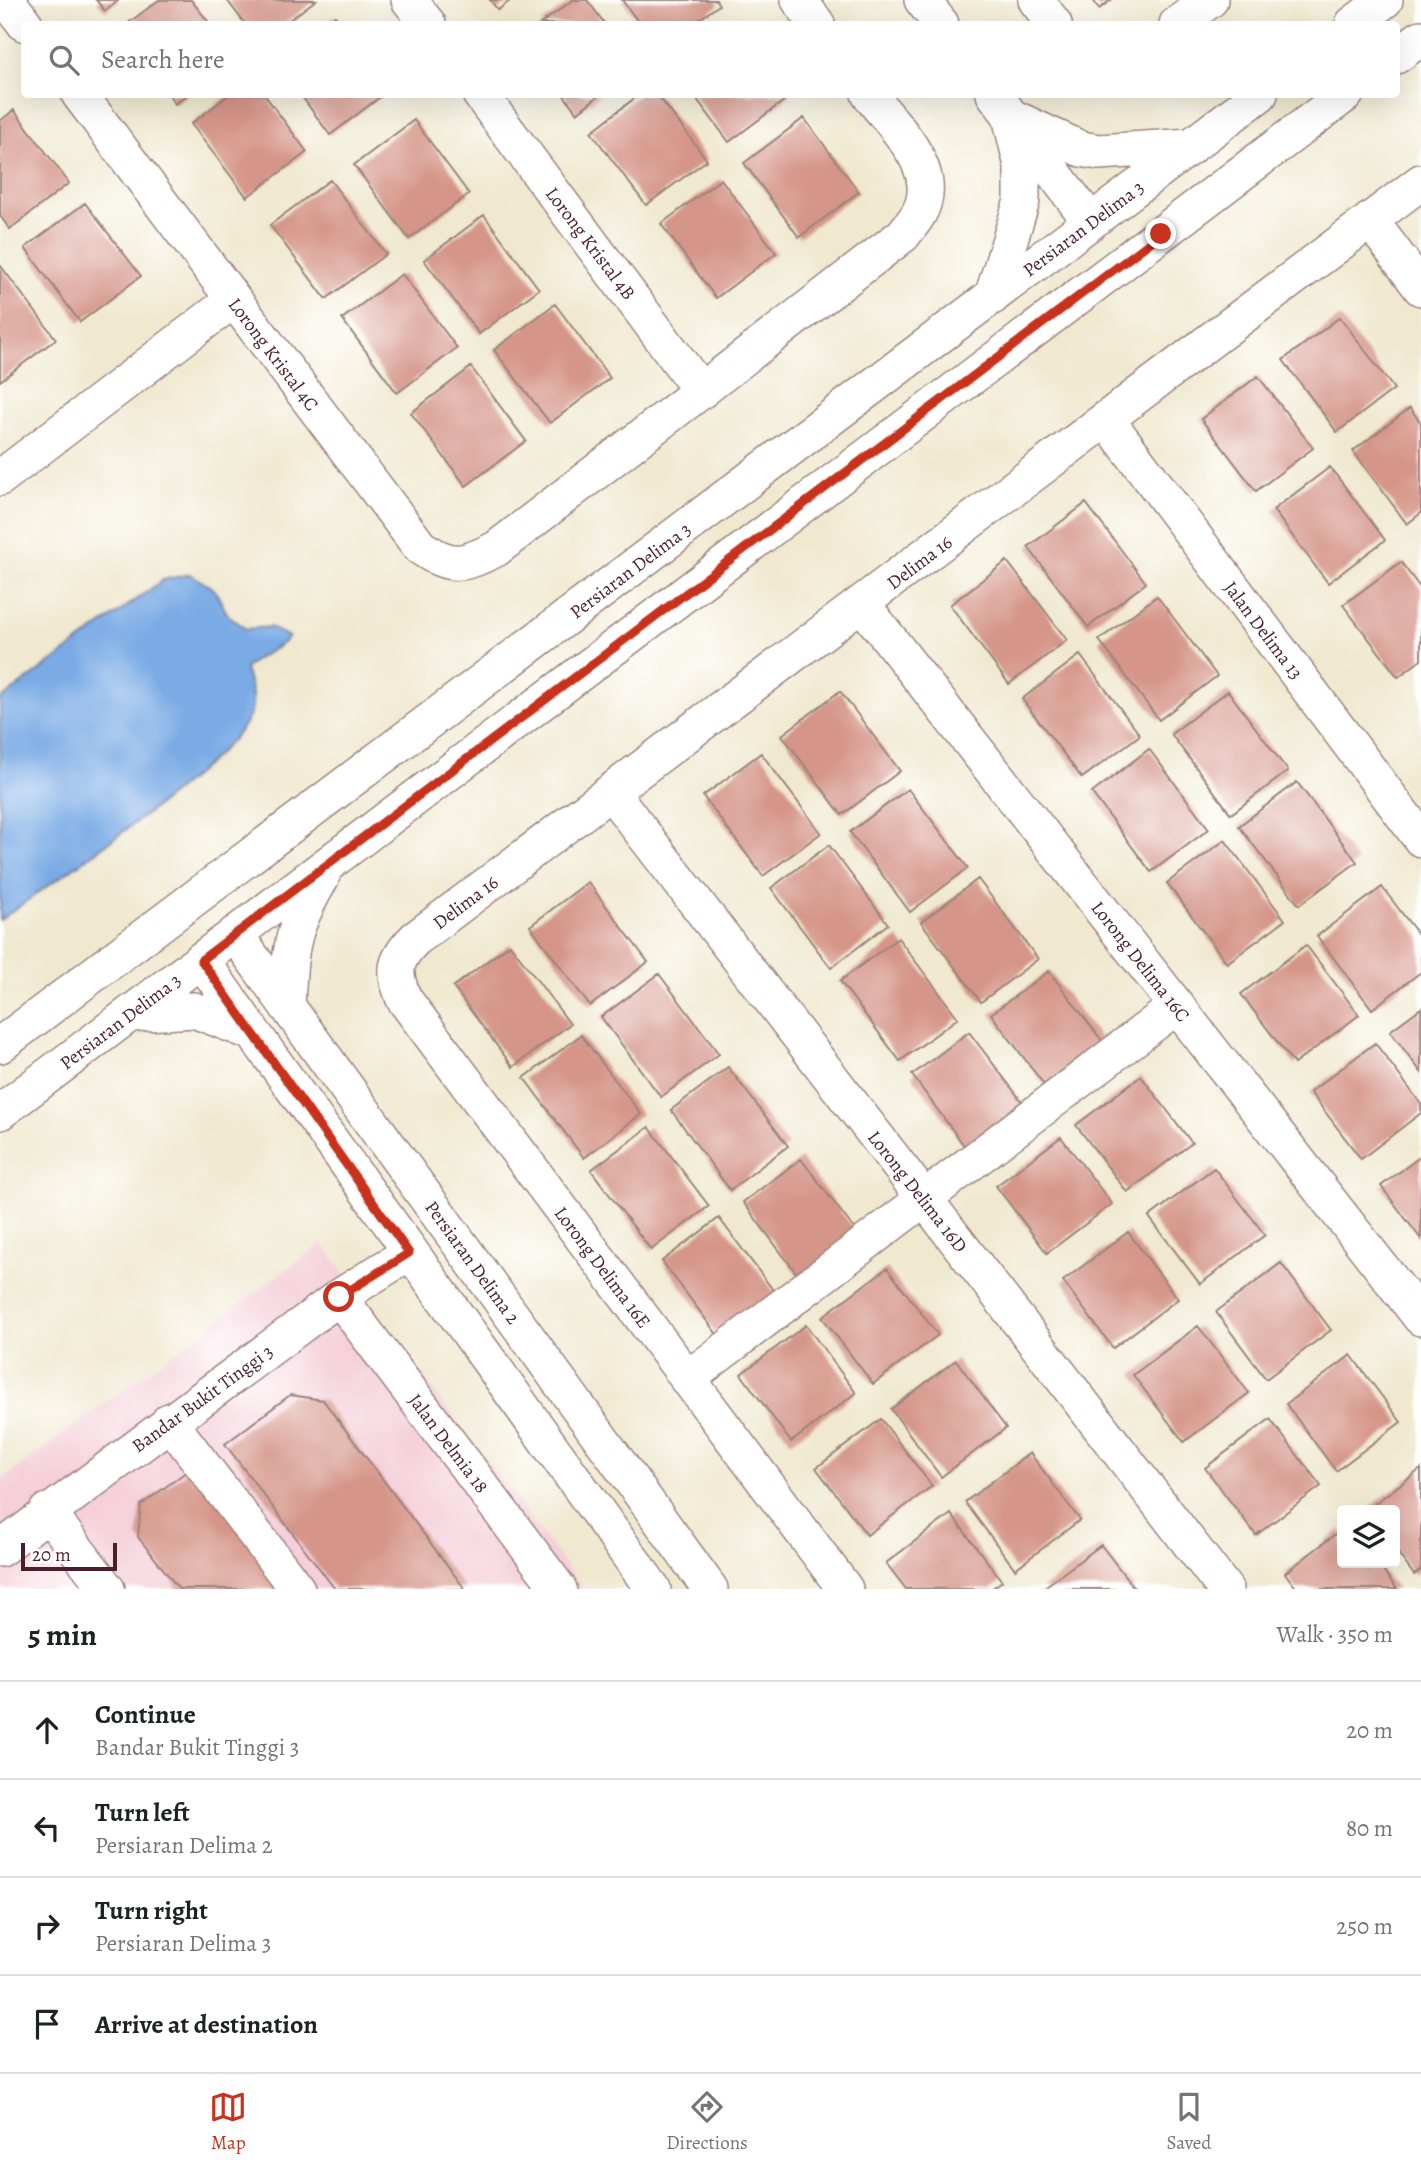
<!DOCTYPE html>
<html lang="en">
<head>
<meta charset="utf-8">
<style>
  :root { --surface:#fff; --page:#f6f6f6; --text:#202124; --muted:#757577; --line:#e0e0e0; --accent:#c8321e }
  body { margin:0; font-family:Alegreya,serif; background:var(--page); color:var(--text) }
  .controls { position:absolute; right:21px; bottom:21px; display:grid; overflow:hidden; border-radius:7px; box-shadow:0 7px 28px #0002 }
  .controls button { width:63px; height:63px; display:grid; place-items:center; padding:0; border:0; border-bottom:2px solid var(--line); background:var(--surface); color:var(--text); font:35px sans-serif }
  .scale { position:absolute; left:21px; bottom:18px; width:96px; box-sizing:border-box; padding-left:7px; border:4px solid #4a1f2b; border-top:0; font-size:19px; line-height:24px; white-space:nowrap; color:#4a1f2b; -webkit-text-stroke:5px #fff; paint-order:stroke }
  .stop { position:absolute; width:21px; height:21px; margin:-16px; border:5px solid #c8321e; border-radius:50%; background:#fff }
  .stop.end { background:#c8321e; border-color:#fff; box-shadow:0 2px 7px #0008 }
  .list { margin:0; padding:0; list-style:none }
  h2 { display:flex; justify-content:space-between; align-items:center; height:91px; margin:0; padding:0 28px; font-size:30px }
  h2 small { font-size:23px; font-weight:400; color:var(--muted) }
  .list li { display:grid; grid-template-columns:46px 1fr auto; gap:21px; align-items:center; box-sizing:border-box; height:98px; padding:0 28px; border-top:2px solid var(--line) }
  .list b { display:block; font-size:26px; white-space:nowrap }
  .list p { margin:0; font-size:23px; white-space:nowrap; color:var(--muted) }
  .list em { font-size:23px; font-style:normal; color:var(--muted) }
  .icon { flex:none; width:38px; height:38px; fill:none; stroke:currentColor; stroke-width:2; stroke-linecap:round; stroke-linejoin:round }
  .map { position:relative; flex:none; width:1421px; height:1589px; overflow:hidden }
  .search { position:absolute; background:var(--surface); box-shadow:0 7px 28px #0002; left:21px; right:21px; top:21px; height:77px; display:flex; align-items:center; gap:18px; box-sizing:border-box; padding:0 24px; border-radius:7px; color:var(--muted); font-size:26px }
  .sheet { height:483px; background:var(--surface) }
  nav { display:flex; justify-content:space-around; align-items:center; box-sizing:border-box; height:98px; border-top:2px solid var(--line); background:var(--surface); font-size:19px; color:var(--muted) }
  nav a { display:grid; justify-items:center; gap:4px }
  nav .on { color:var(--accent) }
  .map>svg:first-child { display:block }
  .built { fill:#f5cfda }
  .water { fill:#7aabe5; stroke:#626588; stroke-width:2 }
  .building { fill:#d59588 }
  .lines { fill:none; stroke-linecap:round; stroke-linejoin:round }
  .minor-casing { stroke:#9d847e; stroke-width:38 }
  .minor { stroke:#fff; stroke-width:35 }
  .route { stroke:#c8321e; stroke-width:9 }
  .labels { text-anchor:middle; stroke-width:5; stroke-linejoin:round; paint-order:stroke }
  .street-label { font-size:19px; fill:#4a1f2b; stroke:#fff }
</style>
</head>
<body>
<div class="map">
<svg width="1421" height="1589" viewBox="0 0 1421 1589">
  <rect width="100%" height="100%" fill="#fff"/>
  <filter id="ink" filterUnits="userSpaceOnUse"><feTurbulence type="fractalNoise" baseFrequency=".0143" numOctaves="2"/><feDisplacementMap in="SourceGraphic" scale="14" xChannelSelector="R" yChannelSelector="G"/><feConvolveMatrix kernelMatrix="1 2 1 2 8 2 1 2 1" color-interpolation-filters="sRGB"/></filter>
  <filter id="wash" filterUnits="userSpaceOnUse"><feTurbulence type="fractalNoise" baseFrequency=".00686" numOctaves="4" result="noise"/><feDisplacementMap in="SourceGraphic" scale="28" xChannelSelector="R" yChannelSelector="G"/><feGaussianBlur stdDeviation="1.57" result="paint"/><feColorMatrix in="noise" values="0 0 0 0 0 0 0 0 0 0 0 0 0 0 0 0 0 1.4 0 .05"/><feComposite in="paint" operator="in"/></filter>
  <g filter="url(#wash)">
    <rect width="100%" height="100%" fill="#f0e9d0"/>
    <path class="built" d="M322 1243 584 1589H0V1481Z"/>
    <path class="water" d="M190 574 214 589 228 615 246 629 270 627 289 637C276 652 257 654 245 669 249 683 255 696 251 711 239 758 47 885 0 920V700L163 580Z"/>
    <g id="blocks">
      <path class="building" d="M96 0H119L105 11Z
        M159 0H191L210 24H127Z
        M227 0H316L284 24H245Z
        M490 0H511L498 10Z
        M573 0H587L605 24H540Z
        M622 0H716L719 5 693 24H640Z
        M1093 0H1111L1099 9Z
        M335 16 342 24H324Z
        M169 94H188L175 104Z
        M230 94H264L307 152 247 197 191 124Z
        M300 94H384L330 135Z
        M563 94H601L577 113Z
        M640 94H657L707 160 646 205 591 132Z
        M693 94H787L789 97 729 142Z
        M14 110 69 183 10 229 0 216V121Z
        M804 118 859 192 799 237 744 163Z
        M414 120 469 194 409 239 354 165Z
        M721 179 776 253 716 298 661 224Z
        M330 180 386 254 326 299 270 225Z
        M85 203 141 276 80 322 25 248Z
        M484 215 539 289 479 334 424 260Z
        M0 265 56 339 0 381Z
        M402 274 457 348 397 393 342 319Z
        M555 304 610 378 550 423 494 350Z
        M1340 317 1394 389 1337 432 1283 360Z
        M471 367 526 441 466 486 411 413Z
        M1258 376 1313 448 1256 491 1201 419Z
        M1410 408 1421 423V513L1407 524 1353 451Z
        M1330 467 1385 540 1328 583 1273 510Z
        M1086 503 1146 583 1088 627 1028 547Z
        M1007 561 1067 640 1009 684 950 605Z
        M1401 562 1421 589V660L1398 677 1343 605Z
        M1157 596 1217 676 1159 720 1099 640Z
        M1080 655 1140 735 1082 778 1022 699Z
        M840 691 900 771 842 815 782 735Z
        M1228 691 1288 771 1231 814 1171 734Z
        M1149 749 1209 829 1151 872 1092 793Z
        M761 753 821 833 763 876 703 796Z
        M1297 782 1357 862 1299 905 1239 826Z
        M908 789 968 868 910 912 850 832Z
        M1225 840 1285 920 1227 963 1167 883Z
        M829 845 888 924 831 968 771 888Z
        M978 879 1038 959 981 1002 921 922Z
        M588 882 648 962 590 1006 530 926Z
        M1382 887 1421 938V972L1372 1009 1317 936Z
        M898 938 958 1018 900 1061 840 981Z
        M510 944 570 1024 513 1067 453 987Z
        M1306 945 1359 1015 1294 1064 1241 994Z
        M1049 971 1109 1050 1051 1094 991 1014Z
        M659 974 719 1054 661 1097 601 1017Z
        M1421 1008V1072L1390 1031Z
        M969 1032 1029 1111 971 1155 912 1075Z
        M581 1035 641 1114 584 1158 524 1078Z
        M1375 1043 1421 1104V1113L1361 1159 1310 1092Z
        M728 1067 788 1146 730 1190 671 1110Z
        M1141 1076 1192 1143 1127 1192 1076 1125Z
        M649 1127 709 1206 651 1250 591 1170Z
        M1061 1137 1112 1204 1047 1253 996 1186Z
        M1421 1156V1239L1381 1186Z
        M801 1159 861 1238 803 1282 743 1202Z
        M1214 1168 1265 1235 1200 1284 1149 1217Z
        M719 1218 779 1298 722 1341 662 1261Z
        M1128 1232 1178 1299 1113 1348 1063 1281Z
        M1281 1263 1331 1330 1266 1379 1216 1312Z
        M887 1268 938 1335 873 1384 822 1317Z
        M806 1325 856 1393 791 1442 741 1374Z
        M1198 1326 1249 1393 1184 1442 1133 1375Z
        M1351 1355 1401 1422 1336 1471 1286 1404Z
        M956 1360 1006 1428 941 1477 891 1409Z
        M290 1395 323 1400 465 1589H335L225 1444Z
        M881 1419 932 1486 867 1535 816 1468Z
        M1270 1419 1321 1486 1256 1535 1205 1468Z
        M1030 1453 1080 1520 1015 1569 965 1502Z
        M197 1464 292 1589H179L138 1537 141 1505Z
        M1421 1469V1570L1414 1575 1395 1549V1510H1366Z
        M951 1514 1002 1581 991 1589H906L886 1563Z
        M1342 1529V1563H1377L1397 1589H1297L1285 1573Z
        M1101 1545 1135 1589H1042Z"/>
    </g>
  </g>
  <g filter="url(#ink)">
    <use href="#blocks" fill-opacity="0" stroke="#9d847e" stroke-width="2"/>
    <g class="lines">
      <defs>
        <path id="minor" d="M7 0 25 24
          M409 0 428 24
          M799 0 817 24
          M922 0 941 24
          M1036 0 1054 24
          M1177 24 1210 0
          M1353 24 1385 0
          M1396 56 1421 38
          M79 94 420 547C452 569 463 565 496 549L903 235C908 228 915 221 919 213 943 170 893 126 869 94
          M480 94 701 391
          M994 94 1091 222
          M1010 116 1081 149 1099 152 1191 146
          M1370 220 1421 288
          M992 297 1022 201V166L1010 116
          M1107 420 1421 839
          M0 478 233 300
          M862 604 1421 1318
          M611 792 1225 1589
          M235 934 710 1589
          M201 960 653 1589
          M287 1006C290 945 291 930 322 877
          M130 1014 194 1010 253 1033
          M0 1045 1260 94
          M0 1112 1346 94
          M339 1297 559 1589
          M687 1379 1177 1006
          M169 1421 297 1589
          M47 1511 107 1589
          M0 1549 339 1297 409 1253
          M845 1589 404 999C393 972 393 961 415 939L1421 182"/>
      </defs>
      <use href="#minor" class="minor-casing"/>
      <use href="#minor" class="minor"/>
    </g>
  </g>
  <g class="lines" filter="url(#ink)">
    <path class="route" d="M339 1297 409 1253 201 960 1161 234"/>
  </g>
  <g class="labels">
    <g class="street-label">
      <text transform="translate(1083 228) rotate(-37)" y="7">Persiaran Delima 3</text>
      <text transform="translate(591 243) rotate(53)" y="7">Lorong Kristal 4B</text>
      <text transform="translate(274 354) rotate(53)" y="7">Lorong Kristal 4C</text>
      <text transform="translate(919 562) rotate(-37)" y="7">Delima 16</text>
      <text transform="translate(630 570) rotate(-37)" y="7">Persiaran Delima 3</text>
      <text transform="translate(1264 630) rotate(53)" y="7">Jalan Delima 13</text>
      <text transform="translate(465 902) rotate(-37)" y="7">Delima 16</text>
      <text transform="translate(1141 961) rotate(52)" y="7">Lorong Delima 16C</text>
      <text transform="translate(120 1021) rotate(-37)" y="7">Persiaran Delima 3</text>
      <text transform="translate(918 1191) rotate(52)" y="7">Lorong Delima 16D</text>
      <text transform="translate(473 1262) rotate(54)" y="7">Persiaran Delima 2</text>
      <text transform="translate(603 1267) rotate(53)" y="7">Lorong Delima 16E</text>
      <text transform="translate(202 1398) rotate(-36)" y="7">Bandar Bukit Tinggi 3</text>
      <text transform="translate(449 1443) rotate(53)" y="7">Jalan Delmia 18</text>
    </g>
  </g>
</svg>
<div class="controls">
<button><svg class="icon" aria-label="layers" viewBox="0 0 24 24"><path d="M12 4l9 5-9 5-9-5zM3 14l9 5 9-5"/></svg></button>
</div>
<div class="scale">20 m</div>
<div class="stop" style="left:339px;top:1297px"></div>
<div class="stop end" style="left:1161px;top:234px"></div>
<div class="search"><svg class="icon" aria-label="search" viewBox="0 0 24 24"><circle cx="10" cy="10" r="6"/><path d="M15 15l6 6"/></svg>Search here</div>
</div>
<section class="sheet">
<h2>5 min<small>Walk · 350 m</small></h2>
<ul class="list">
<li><svg class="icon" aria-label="ahead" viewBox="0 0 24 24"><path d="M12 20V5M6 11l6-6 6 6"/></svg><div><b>Continue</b><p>Bandar Bukit Tinggi 3</p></div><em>20 m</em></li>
<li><svg class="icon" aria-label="left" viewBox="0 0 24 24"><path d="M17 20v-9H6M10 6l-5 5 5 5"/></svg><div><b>Turn left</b><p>Persiaran Delima 2</p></div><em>80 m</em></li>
<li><svg class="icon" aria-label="right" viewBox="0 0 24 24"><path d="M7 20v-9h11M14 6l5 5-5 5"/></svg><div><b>Turn right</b><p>Persiaran Delima 3</p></div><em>250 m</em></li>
<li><svg class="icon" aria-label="arrive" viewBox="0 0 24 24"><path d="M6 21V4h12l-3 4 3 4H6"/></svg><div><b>Arrive at destination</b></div></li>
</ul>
</section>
<nav>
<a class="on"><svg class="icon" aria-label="map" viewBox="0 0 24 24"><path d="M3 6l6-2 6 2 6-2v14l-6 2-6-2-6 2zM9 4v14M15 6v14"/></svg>Map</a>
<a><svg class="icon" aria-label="directions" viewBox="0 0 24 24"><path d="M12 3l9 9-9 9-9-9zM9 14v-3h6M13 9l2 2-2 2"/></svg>Directions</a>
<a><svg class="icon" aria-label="saved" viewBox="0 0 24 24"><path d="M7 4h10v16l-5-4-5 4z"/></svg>Saved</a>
</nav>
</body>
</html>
